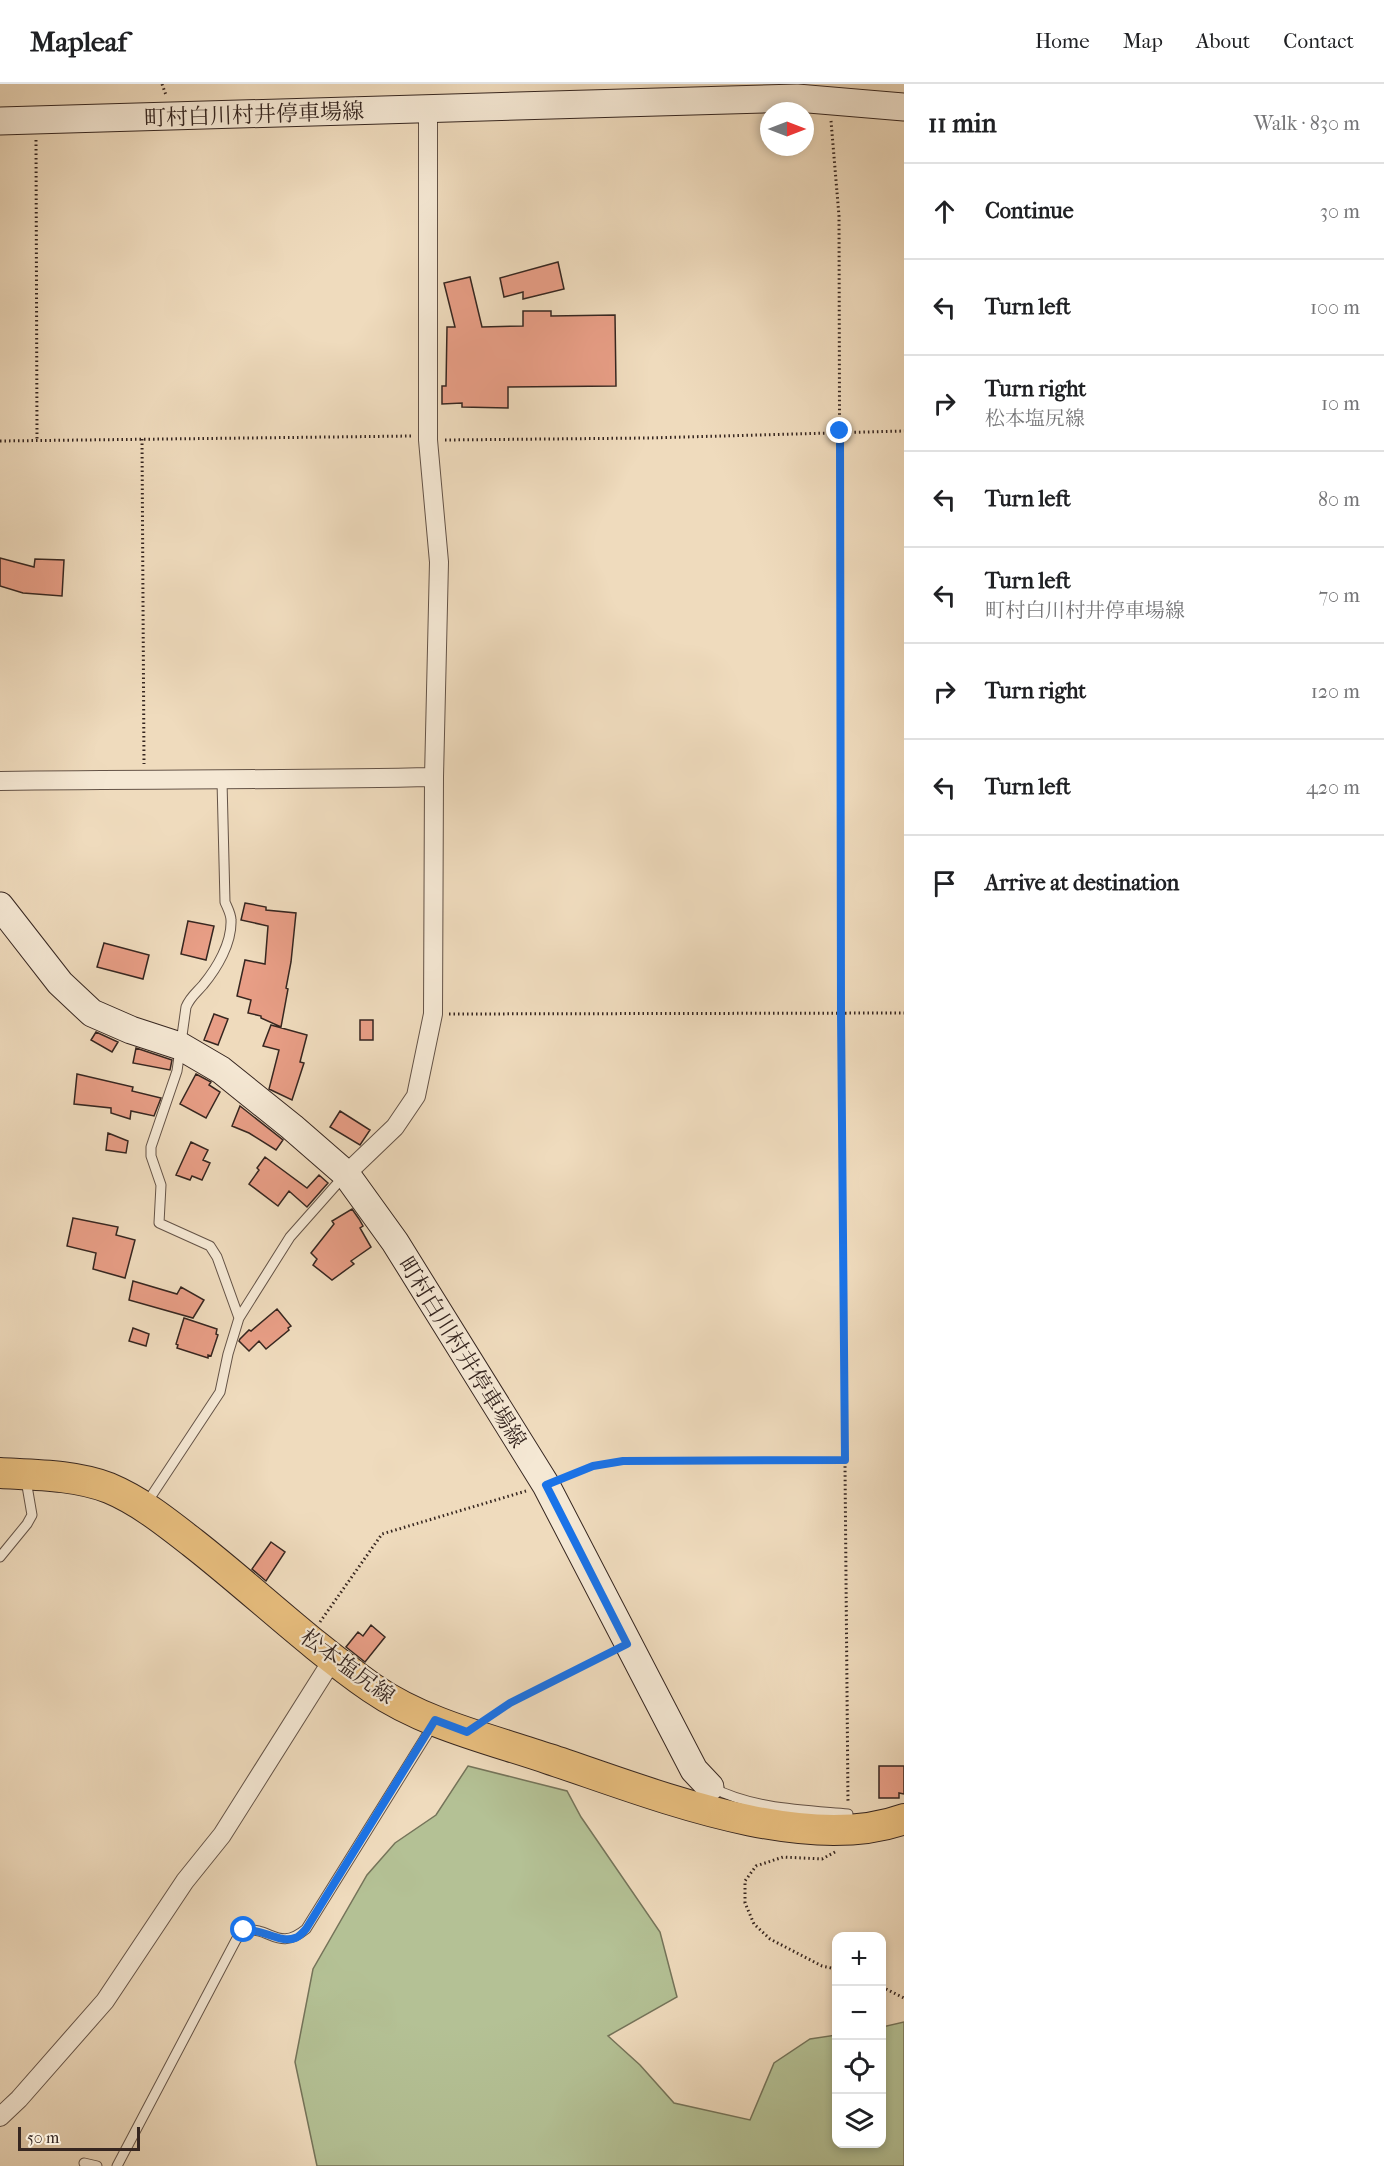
<!DOCTYPE html>
<html lang="en">
<head>
<meta charset="utf-8">
<style>
  :root { --surface:#fff; --page:#f2f2f2; --text:#202124; --muted:#757577; --line:#e0e0e0 }
  body { margin:0; font-family:"IM FELL French Canon","Noto Serif JP",serif; background:var(--page); color:var(--text) }
  .controls { position:absolute; right:18px; bottom:18px; display:grid; overflow:hidden; border-radius:12px; box-shadow:0 3px 9px #0003 }
  .controls button { width:54px; height:54px; display:grid; place-items:center; padding:0; border:0; border-bottom:2px solid var(--line); background:var(--surface); color:var(--text); font:30px sans-serif }
  .compass { position:absolute; left:760px; top:18px; width:54px; height:54px; border-radius:50%; background:var(--surface); box-shadow:0 3px 9px #0003; rotate:90deg }
  .scale { position:absolute; left:18px; bottom:15px; width:122px; box-sizing:border-box; padding-left:6px; border:3px solid #362620; border-top:0; font-size:16px; line-height:21px; white-space:nowrap; color:#362620; -webkit-text-stroke:4px #f5e8d4; paint-order:stroke }
  .stop { position:absolute; width:18px; height:18px; margin:-14px; border:4px solid #1a73e8; border-radius:50%; background:#fff }
  .stop.end { background:#1a73e8; border-color:#fff; box-shadow:0 2px 6px #0008 }
  .list { margin:0; padding:0; list-style:none }
  h2 { display:flex; justify-content:space-between; align-items:center; height:78px; margin:0; padding:0 24px; font-size:26px }
  h2 small { font-size:20px; font-weight:400; color:var(--muted) }
  .list li { display:grid; grid-template-columns:39px 1fr auto; gap:18px; align-items:center; box-sizing:border-box; height:96px; padding:0 24px; border-top:2px solid var(--line) }
  .list b { display:block; font-size:22px; white-space:nowrap }
  .list p { margin:0; font-size:20px; white-space:nowrap; color:var(--muted) }
  .list em { font-size:20px; font-style:normal; color:var(--muted) }
  .icon { flex:none; width:33px; height:33px; fill:none; stroke:currentColor; stroke-width:2; stroke-linecap:round; stroke-linejoin:round }
  .map { position:relative; flex:none; width:904px; height:2082px; overflow:hidden }
  header { display:flex; align-items:center; gap:36px; box-sizing:border-box; height:84px; padding:0 30px; background:var(--surface); border-bottom:2px solid var(--line) }
  header strong { font-size:28px }
  nav { display:flex; gap:33px; margin-inline-start:auto; font-size:21px }
  main { display:flex }
  aside { flex:1; background:var(--surface) }
  .map>svg:first-child { display:block }
  .green { fill:#b4c195; stroke:#75745a; stroke-width:1.5 }
  .building { fill:#e89e86; stroke:#362620; stroke-width:1.5 }
  .lines { fill:none; stroke-linecap:round; stroke-linejoin:round }
  .service-casing { stroke:#645347; stroke-width:11 }
  .minor-casing { stroke:#645347; stroke-width:20 }
  .secondary-casing { stroke:#362620; stroke-width:29 }
  .primary-casing { stroke:#362620; stroke-width:32 }
  .path { stroke:#362620; stroke-width:3; stroke-dasharray:1.5 3; stroke-linecap:butt }
  .service { stroke:#f5e8d4; stroke-width:9 }
  .minor { stroke:#f5e8d4; stroke-width:18 }
  .secondary { stroke:#f5e8d4; stroke-width:27 }
  .primary { stroke:#e8be7e; stroke-width:30 }
  .route { stroke:#1a73e8; stroke-width:8 }
  .labels { text-anchor:middle; stroke-width:4.5; stroke-linejoin:round; paint-order:stroke }
  .street-label { font-size:22px; fill:#362620; stroke:#f5e8d4 }
</style>
</head>
<body>
<header>
<strong>Mapleaf</strong>
<nav><a>Home</a><a>Map</a><a>About</a><a>Contact</a></nav>
</header>
<main>
<div class="map">
<svg width="904" height="2082" viewBox="0 0 904 2082">
  <rect width="100%" height="100%" fill="#efdbbd"/>
  <filter id="stains"><feTurbulence type="fractalNoise" baseFrequency=".00333" numOctaves="4"/><feColorMatrix values="0 0 0 0 .2 0 0 0 0 .09 0 0 0 0 .02 0 0 0 .5 -.17"/></filter>
  <radialGradient id="worn" r=".72"><stop offset=".6" stop-color="#630" stop-opacity="0"/><stop offset="1" stop-color="#630" stop-opacity=".3"/></radialGradient>
  <path class="green" d="M468 1682 567 1707 581 1733 660 1848 677 1913 608 1952 640 1981 674 2019 750 2036 774 1979 810 1955 836 1951V2060H882V1943L904 1938V2082H317L295 1978 313 1885 367 1791 395 1759 436 1731Z"/>
  <path class="building" d="M558 178 564 205 523 215V208L504 213 500 194Z
    M470 193 482 243 523 242V227H551V232L615 231 616 302 508 303V324L462 323V319L442 320V302H446L447 243H455L444 199Z
    M0 474 34 483 35 475 64 476 62 512 23 509 0 502Z
    M245 819 266 823V826L296 829 291 878 286 904 288 905 281 943 261 934V932L248 929 251 916 237 912 245 876 265 880 268 842 241 836Z
    M188 837 214 842 206 876 181 870Z
    M104 859 149 871 143 895 97 883Z
    M214 930 228 935 218 961 204 956Z
    M360 936H373V956H360Z
    M271 941 307 951 300 978 304 979 292 1016 269 1005 279 966 263 962Z
    M96 948 118 958 112 968 91 956Z
    M136 964 172 976 170 986 133 979Z
    M77 990 133 1003 132 1007 161 1014 154 1032 131 1027 130 1035 111 1029V1024L74 1020Z
    M196 990 211 998 209 1001 220 1008 206 1034 180 1020Z
    M240 1022 283 1056 276 1066 249 1049 232 1042Z
    M340 1027 370 1046 360 1061 330 1043Z
    M108 1049 128 1057 126 1069 106 1066Z
    M191 1058 208 1066 203 1076 210 1079 202 1096 192 1092 190 1096 176 1091Z
    M265 1073 307 1104 319 1091 328 1099 307 1123 289 1107 278 1122 249 1100 259 1086 257 1084Z
    M352 1125 359 1135 363 1142 360 1144 371 1163 351 1177 354 1180 332 1196 313 1181 317 1175 311 1169 334 1140 332 1137Z
    M73 1134 118 1143 116 1151 135 1156 125 1194 93 1185 96 1169 67 1162Z
    M133 1197 177 1210 181 1203 204 1216 193 1234 129 1216Z
    M277 1225 291 1242 288 1244 289 1246 266 1265 259 1257 249 1267 239 1257 240 1255 249 1246 251 1247Z
    M184 1234 217 1245 216 1250 218 1251 211 1272 208 1271V1274L177 1264 178 1261 176 1260Z
    M133 1244 149 1250 146 1262 129 1257Z
    M271 1458 285 1468 266 1497 252 1485Z
    M371 1541 385 1553 365 1578 346 1563 358 1548 363 1552Z
    M879 1682H904V1710L899 1709V1714H879Z"/>
  <g class="lines">
    <defs>
      <path id="service" d="M222 697 225 818C227 823 231 830 231 836 232 859 217 884 203 901 196 909 190 913 186 923L177 987 151 1063V1072L161 1101 159 1139 210 1162 217 1173 239 1234
        M146 1420 220 1308 228 1270 239 1234 290 1153 344 1092
        M0 1473 27 1440 32 1431 26 1396
        M711 1703C753 1725 802 1726 848 1730V1740
        M84 2079 97 2082
        M117 2082 236 1856 244 1846C272 1843 278 1868 306 1845L433 1641"/>
      <path id="minor" d="M0 697C145 695 289 696 434 693
        M346 1090 395 1043 416 1012 433 930 434 693 439 478 428 356V25
        M0 2033 19 2015 105 1917 185 1797 222 1751 333 1575"/>
      <path id="secondary" d="M0 37 797 14 904 23
        M0 822 60 899 92 929 131 946 180 962 221 986 292 1043 346 1090 395 1158 546 1401 694 1686 710 1703"/>
      <path id="primary" d="M0 1389C36 1391 75 1391 109 1404 140 1417 166 1438 193 1459 253 1506 309 1560 372 1604 424 1640 490 1655 549 1675 646 1707 803 1772 904 1735"/>
    </defs>
    <use href="#service" class="service-casing"/>
    <use href="#minor" class="minor-casing"/>
    <use href="#secondary" class="secondary-casing"/>
    <use href="#primary" class="primary-casing"/>
    <path class="path" d="M162 0 166 11
      M831 37 839 132 841 929 848 1719
      M36 56 37 357
      M142 355 144 680
      M445 356 648 354 904 347
      M0 357 412 352
      M449 930 904 929
      M566 1393 593 1382 623 1377 844 1376
      M320 1538 382 1450 526 1407
      M491 1632 510 1619 610 1569
      M835 1768 822 1775 783 1773 756 1782 745 1797V1819L754 1840 770 1855 822 1882 836 1885
      M882 1903 904 1914"/>
    <use href="#service" class="service"/>
    <use href="#minor" class="minor"/>
    <use href="#secondary" class="secondary"/>
    <use href="#primary" class="primary"/>
  </g>
  <g class="lines">
    <path class="route" d="M244 1846C261 1844 281 1860 295 1854 299 1853 303 1848 306 1845L435 1636 467 1648 510 1619 627 1560 546 1401 593 1382 623 1377 845 1376 841 929 840 347"/>
  </g>
  <g class="labels">
    <g class="street-label">
      <text transform="translate(254 30) rotate(-2)" y="8">町村白川村井停車場線</text>
      <text transform="translate(463 1268) rotate(58)" y="8">町村白川村井停車場線</text>
      <text transform="translate(348 1582) rotate(36)" y="8">松本塩尻線</text>
    </g>
  </g>
  <rect width="100%" height="100%" filter="url(#stains)"/>
  <rect width="100%" height="100%" fill="url(#worn)"/>
</svg>
<div class="controls">
<button>+</button>
<button>−</button>
<button><svg class="icon" aria-label="locate" viewBox="0 0 24 24"><circle cx="12" cy="12" r="6"/><path d="M12 2v4M12 18v4M2 12h4M18 12h4"/></svg></button>
<button><svg class="icon" aria-label="layers" viewBox="0 0 24 24"><path d="M12 4l9 5-9 5-9-5zM3 14l9 5 9-5"/></svg></button>
</div>
<svg class="compass" viewBox="-18 -18 36 36"><path d="M0-13l5 13h-10z" fill="#e53935"/><path d="M0 13l5-13h-10z" fill="#757577"/></svg>
<div class="scale">50 m</div>
<div class="stop" style="left:244px;top:1846px"></div>
<div class="stop end" style="left:840px;top:347px"></div>
</div>
<aside>
<h2>11 min<small>Walk · 830 m</small></h2>
<ul class="list">
<li><svg class="icon" aria-label="ahead" viewBox="0 0 24 24"><path d="M12 20V5M6 11l6-6 6 6"/></svg><div><b>Continue</b></div><em>30 m</em></li>
<li><svg class="icon" aria-label="left" viewBox="0 0 24 24"><path d="M17 20v-9H6M10 6l-5 5 5 5"/></svg><div><b>Turn left</b></div><em>100 m</em></li>
<li><svg class="icon" aria-label="right" viewBox="0 0 24 24"><path d="M7 20v-9h11M14 6l5 5-5 5"/></svg><div><b>Turn right</b><p>松本塩尻線</p></div><em>10 m</em></li>
<li><svg class="icon" aria-label="left" viewBox="0 0 24 24"><path d="M17 20v-9H6M10 6l-5 5 5 5"/></svg><div><b>Turn left</b></div><em>80 m</em></li>
<li><svg class="icon" aria-label="left" viewBox="0 0 24 24"><path d="M17 20v-9H6M10 6l-5 5 5 5"/></svg><div><b>Turn left</b><p>町村白川村井停車場線</p></div><em>70 m</em></li>
<li><svg class="icon" aria-label="right" viewBox="0 0 24 24"><path d="M7 20v-9h11M14 6l5 5-5 5"/></svg><div><b>Turn right</b></div><em>120 m</em></li>
<li><svg class="icon" aria-label="left" viewBox="0 0 24 24"><path d="M17 20v-9H6M10 6l-5 5 5 5"/></svg><div><b>Turn left</b></div><em>420 m</em></li>
<li><svg class="icon" aria-label="arrive" viewBox="0 0 24 24"><path d="M6 21V4h12l-3 4 3 4H6"/></svg><div><b>Arrive at destination</b></div></li>
</ul>
</aside>
</main>
</body>
</html>
